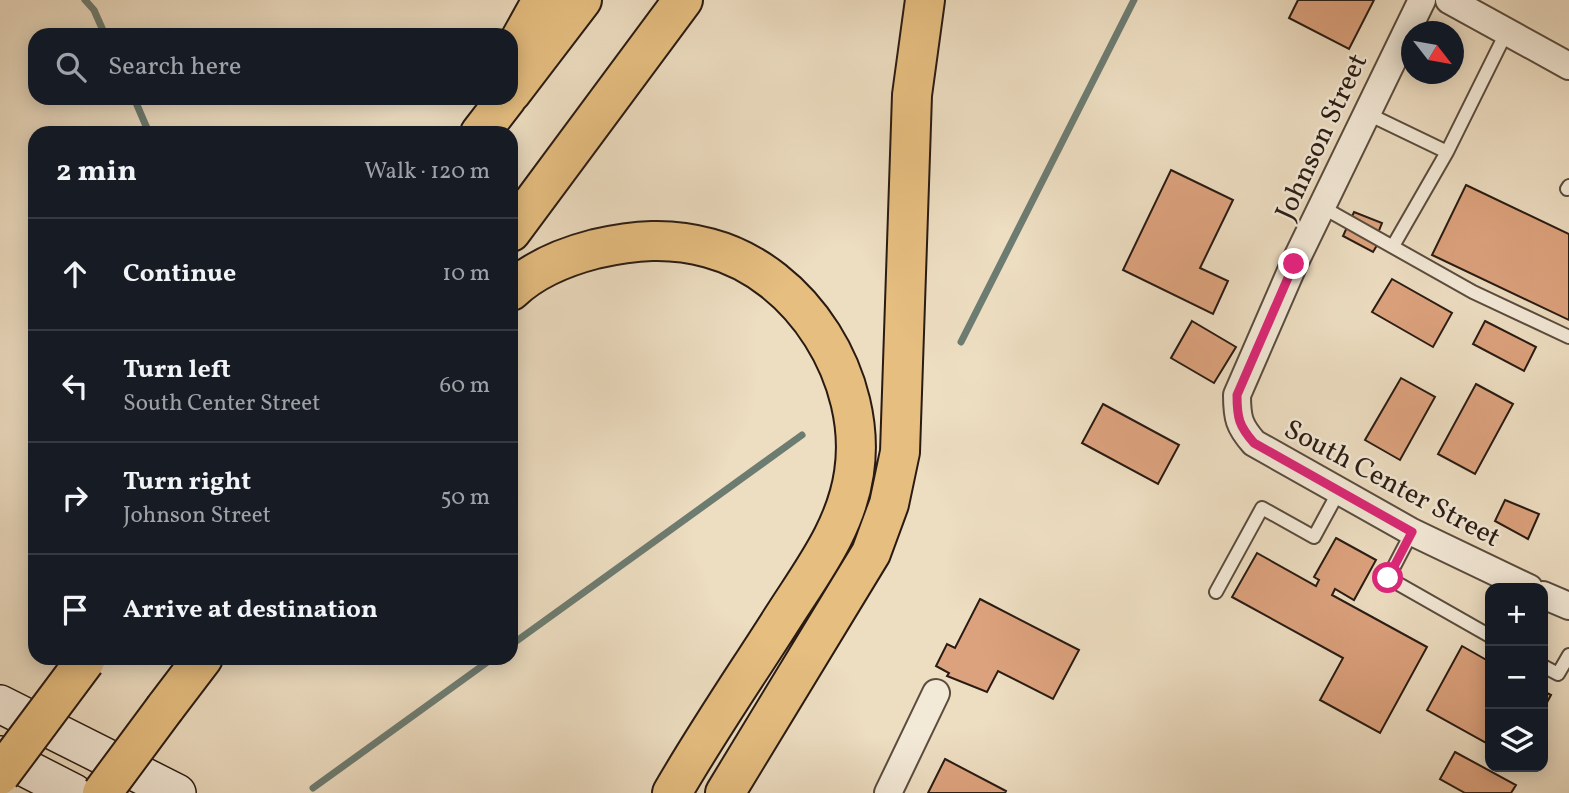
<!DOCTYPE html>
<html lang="en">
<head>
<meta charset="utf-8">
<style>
  :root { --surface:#171b24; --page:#242831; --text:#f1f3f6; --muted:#9ea1a6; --line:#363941 }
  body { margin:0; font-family:Vollkorn,serif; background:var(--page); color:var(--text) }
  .controls { position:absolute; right:21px; bottom:21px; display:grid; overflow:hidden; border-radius:14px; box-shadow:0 4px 18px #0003 }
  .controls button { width:63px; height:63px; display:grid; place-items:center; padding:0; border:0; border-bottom:2px solid var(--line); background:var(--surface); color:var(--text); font:35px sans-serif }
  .compass { position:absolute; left:1401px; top:21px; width:63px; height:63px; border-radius:50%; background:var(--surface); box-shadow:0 4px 18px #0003; rotate:121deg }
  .stop { position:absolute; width:21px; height:21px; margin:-16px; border:5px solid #db2777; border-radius:50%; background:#fff }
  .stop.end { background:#db2777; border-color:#fff; box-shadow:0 2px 7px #0008 }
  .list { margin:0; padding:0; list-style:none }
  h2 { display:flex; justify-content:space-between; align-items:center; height:91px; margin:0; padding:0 28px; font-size:30px }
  h2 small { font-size:23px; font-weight:400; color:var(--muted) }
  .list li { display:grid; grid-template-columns:46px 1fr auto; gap:21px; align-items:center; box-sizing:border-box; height:112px; padding:0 28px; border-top:2px solid var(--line) }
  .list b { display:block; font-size:26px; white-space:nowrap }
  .list p { margin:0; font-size:23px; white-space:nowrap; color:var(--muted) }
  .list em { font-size:23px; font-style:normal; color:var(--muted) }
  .icon { flex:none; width:38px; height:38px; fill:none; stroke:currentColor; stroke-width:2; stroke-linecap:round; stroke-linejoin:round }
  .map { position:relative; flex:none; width:1569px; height:793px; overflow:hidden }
  .search { position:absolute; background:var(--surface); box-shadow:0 4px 18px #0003; left:28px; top:28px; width:490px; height:77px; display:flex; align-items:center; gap:18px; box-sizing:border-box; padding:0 24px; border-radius:21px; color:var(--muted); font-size:26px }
  .panel { position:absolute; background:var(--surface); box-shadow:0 4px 18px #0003; left:28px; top:126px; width:490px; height:539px; border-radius:21px }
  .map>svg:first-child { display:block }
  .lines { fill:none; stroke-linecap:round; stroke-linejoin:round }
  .stream { stroke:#6d7c71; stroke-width:7 }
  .building { fill:#dca27d; stroke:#291b13; stroke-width:2 }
  .lane-casing { stroke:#5a4c3e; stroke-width:16 }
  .street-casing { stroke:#5a4c3e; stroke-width:30 }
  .secondary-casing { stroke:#291b13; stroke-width:40 }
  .highway-casing { stroke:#291b13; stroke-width:42 }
  .lane { stroke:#f3e9d7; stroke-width:12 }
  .street { stroke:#f3e9d7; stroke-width:26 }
  .secondary { stroke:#f3e9d7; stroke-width:37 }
  .highway { stroke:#e6be80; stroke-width:38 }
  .highway-bridge-casing { stroke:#291b13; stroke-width:42; stroke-linecap:butt }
  .highway-bridge { stroke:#e6be80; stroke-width:38 }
  .route { stroke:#db2777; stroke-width:9 }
  .labels { text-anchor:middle; stroke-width:5; stroke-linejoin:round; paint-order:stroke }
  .street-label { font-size:28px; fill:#291b13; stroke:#f3e9d7 }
</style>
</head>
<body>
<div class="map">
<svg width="1569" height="793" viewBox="0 0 1569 793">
  <rect width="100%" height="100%" fill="#edddc1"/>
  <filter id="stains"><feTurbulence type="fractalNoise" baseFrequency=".00286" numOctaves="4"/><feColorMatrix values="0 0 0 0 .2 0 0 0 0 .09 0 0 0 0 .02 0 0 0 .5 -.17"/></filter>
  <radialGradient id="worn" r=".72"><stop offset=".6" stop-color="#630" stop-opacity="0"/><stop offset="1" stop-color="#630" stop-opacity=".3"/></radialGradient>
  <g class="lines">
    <path class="stream" d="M85 0 94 10 105 35
      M134 98 149 133
      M961 342 1134 0
      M511 645 802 435
      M313 788 493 658"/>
  </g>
  <path class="building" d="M1298 0H1374L1349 49 1289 18Z
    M1171 170 1233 200 1200 268 1228 281 1213 314 1123 270Z
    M1466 185 1569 234V320L1432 255Z
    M1354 212 1382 223 1378 233 1350 221Z
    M1348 225 1379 242 1373 252 1343 236Z
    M1392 279 1452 313 1433 347 1372 312Z
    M1192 321 1236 347 1214 383 1171 358Z
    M1485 321 1536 347 1524 371 1473 344Z
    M1401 378 1435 397 1400 460 1365 440Z
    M1476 384 1513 404 1475 474 1438 454Z
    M1103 404 1179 445 1158 484 1082 443Z
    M1505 500 1539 514 1528 539 1495 521Z
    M1336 538 1376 560 1354 600 1335 589 1332 595 1427 647 1380 733 1320 700 1343 658 1232 597 1257 553 1316 586 1319 580 1314 577Z
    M980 599 1079 650 1053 699 998 671 987 692 947 676 949 673 936 666 947 644 955 648Z
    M1462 646 1490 662V745L1427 710Z
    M1543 691 1551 695 1543 710Z
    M1455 752 1516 785 1511 793H1465L1440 779Z
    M945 759 1006 791 1005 793H928Z"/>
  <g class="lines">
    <defs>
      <path id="lane" d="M1366 113 1447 152
        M1567 189 1569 186
        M1322 207 1473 292 1569 337
        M1393 246 1447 152 1507 31
        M1412 532 1388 578 1490 636
        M1216 592 1262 508 1314 537 1339 491
        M1543 666 1558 674 1569 655"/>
      <path id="street" d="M1422 0 1294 264 1237 395C1237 418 1239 426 1254 443L1412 532 1529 588
        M1449 0 1569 66
        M1543 595 1569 606
        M888 793 936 693"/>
      <path id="secondary" d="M0 704 177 793
        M0 755 74 793"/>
      <path id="highway" d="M511 56 542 0
        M511 93 582 0
        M480 133 507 98
        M511 232 683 0
        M511 291C534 269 564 257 595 249 634 240 670 237 709 248 803 273 868 380 854 473 846 529 811 573 782 619 745 677 706 734 672 793
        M165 708 203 658
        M725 793 871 553 889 504 900 452 912 95 925 0"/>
    </defs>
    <use href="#lane" class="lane-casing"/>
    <use href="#street" class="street-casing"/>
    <use href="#secondary" class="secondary-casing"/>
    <use href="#highway" class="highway-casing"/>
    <use href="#lane" class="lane"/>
    <use href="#street" class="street"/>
    <use href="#secondary" class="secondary"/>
    <use href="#highway" class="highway"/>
    <defs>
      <path id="highway-bridge" d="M0 775 85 661
        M102 793 165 708"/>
    </defs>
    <use href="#highway-bridge" class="highway-bridge-casing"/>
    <use href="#highway-bridge" class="highway-bridge"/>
  </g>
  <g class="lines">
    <path class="route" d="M1294 264 1237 395C1237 418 1239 426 1254 443L1412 532 1388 578"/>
  </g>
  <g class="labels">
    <g class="street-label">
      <text transform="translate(1320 136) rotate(-65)" y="10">Johnson Street</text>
      <text transform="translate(1393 482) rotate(28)" y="10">South Center Street</text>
    </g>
  </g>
  <rect width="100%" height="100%" filter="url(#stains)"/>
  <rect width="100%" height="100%" fill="url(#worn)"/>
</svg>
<div class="controls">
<button>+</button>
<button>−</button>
<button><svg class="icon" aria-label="layers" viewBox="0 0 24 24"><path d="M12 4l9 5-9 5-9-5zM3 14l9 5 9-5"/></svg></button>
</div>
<svg class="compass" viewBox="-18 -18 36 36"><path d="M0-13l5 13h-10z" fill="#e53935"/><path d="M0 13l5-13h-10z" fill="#9ea1a6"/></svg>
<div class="stop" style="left:1388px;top:578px"></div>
<div class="stop end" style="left:1294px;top:264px"></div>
<div class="search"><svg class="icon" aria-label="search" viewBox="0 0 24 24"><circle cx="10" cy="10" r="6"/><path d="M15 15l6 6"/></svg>Search here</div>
<section class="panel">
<h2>2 min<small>Walk · 120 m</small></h2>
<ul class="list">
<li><svg class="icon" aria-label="ahead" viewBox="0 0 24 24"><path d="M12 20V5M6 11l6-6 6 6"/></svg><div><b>Continue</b></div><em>10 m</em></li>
<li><svg class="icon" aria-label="left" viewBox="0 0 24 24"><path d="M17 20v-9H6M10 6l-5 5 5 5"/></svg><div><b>Turn left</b><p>South Center Street</p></div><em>60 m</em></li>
<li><svg class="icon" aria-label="right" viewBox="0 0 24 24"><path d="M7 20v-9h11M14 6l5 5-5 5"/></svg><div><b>Turn right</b><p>Johnson Street</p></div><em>50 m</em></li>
<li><svg class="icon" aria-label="arrive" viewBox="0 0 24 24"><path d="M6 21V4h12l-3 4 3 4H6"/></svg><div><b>Arrive at destination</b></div></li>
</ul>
</section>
</div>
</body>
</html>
